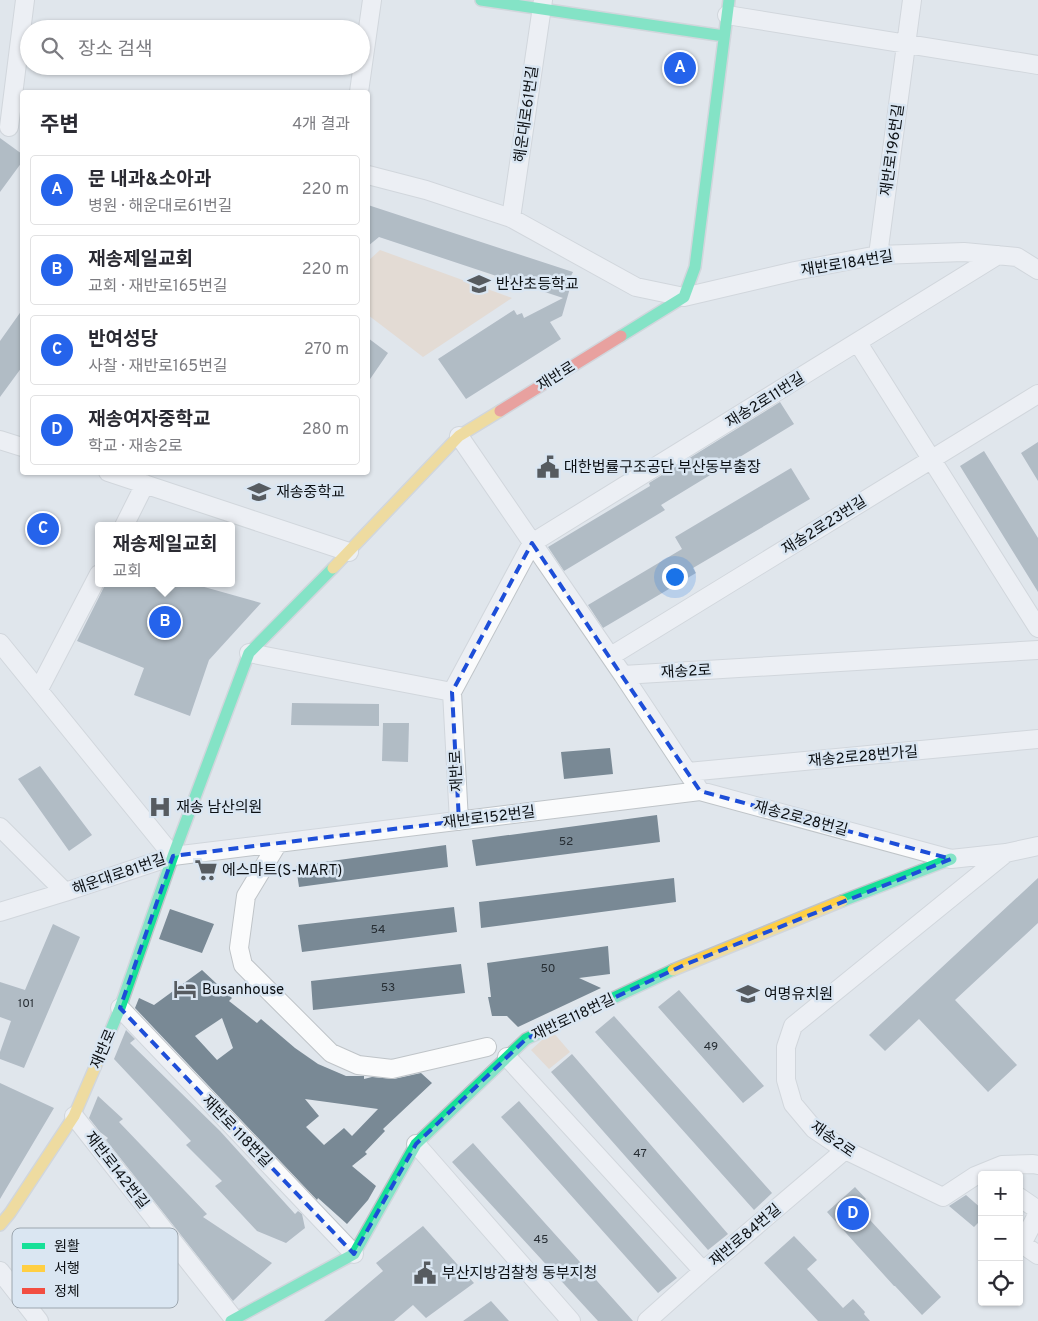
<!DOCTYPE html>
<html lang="ko">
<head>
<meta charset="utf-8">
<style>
  :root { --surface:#fff; --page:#f2f2f3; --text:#2b2b33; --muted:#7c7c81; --line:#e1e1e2; --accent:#2563eb }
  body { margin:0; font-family:Overpass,"Noto Sans KR",sans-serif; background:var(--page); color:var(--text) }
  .controls { position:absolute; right:15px; bottom:15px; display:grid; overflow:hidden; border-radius:5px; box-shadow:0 1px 4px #0004 }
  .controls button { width:45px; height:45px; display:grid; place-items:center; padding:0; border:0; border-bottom:1px solid var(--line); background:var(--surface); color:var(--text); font:25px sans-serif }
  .you { position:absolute; left:674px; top:576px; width:18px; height:18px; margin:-12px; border:4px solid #fff; border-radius:50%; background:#1a73e8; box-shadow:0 0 0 8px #1a73e833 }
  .badge { display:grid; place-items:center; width:32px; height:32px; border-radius:50%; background:var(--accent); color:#fff; font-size:16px; font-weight:700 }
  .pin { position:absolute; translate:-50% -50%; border:2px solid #fff; box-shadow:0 1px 5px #0006 }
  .popup { position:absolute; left:95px; top:522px; width:140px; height:65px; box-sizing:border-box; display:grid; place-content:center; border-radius:5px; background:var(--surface); filter:drop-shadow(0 1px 4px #0005); font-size:16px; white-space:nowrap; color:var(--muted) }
  .popup b { font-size:19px; color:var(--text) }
  .popup::after { content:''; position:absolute; left:50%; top:100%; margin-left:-10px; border:10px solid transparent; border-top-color:var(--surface) }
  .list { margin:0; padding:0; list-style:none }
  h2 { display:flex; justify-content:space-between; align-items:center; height:65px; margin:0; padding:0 20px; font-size:21px }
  h2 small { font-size:16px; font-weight:400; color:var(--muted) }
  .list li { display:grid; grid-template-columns:32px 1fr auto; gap:15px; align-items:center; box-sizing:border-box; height:70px; margin:0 10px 10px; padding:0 10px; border:1px solid var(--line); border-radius:5px }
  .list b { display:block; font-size:19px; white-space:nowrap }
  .list p { margin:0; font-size:16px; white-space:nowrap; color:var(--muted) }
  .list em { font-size:16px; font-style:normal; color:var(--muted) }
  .icon { flex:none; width:28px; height:28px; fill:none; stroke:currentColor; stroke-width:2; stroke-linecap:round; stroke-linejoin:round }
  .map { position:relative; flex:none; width:1038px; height:1321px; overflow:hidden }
  .search { position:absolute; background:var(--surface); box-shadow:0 1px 4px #0004; left:20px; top:20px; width:350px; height:55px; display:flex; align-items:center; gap:12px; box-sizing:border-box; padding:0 18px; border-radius:28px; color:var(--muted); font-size:19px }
  .panel { position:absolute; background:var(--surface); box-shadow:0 1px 4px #0004; left:20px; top:90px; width:350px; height:385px; border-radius:5px }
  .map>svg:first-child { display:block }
  .green { fill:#e6ceb6 }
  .building { fill:#798995; fill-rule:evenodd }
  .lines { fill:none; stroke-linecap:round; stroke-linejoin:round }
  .street-casing { stroke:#bfc4c8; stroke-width:20 }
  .fast-casing { stroke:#bfc4c8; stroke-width:14 }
  .slow-casing { stroke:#bfc4c8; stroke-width:14 }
  .jam-casing { stroke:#bfc4c8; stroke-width:14 }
  .street { stroke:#fafbfc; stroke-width:18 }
  .fast { stroke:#16e098; stroke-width:11 }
  .slow { stroke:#ffcf43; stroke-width:11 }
  .jam { stroke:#f24e42; stroke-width:11 }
  .marked { fill:none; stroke:#1d4ed8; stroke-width:4; stroke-dasharray:10 6; stroke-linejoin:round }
  .labels { text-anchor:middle; stroke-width:5; stroke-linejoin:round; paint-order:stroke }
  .number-label { font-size:12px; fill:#272e34 }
  .street-label { font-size:15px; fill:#0c1014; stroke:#dae6f2 }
  .poi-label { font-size:15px; fill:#0c1014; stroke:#dae6f2; text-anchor:start }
  .key { fill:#dae6f2; stroke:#9ca6af; stroke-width:1 }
  .key-label { font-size:14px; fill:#0c1014 }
</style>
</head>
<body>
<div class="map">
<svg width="1038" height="1321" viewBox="0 0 1038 1321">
  <rect width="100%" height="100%" fill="#e0e6ec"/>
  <path class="green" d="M380 250 512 298 423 357 368 315V261Z
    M552 1031 570 1052 549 1069 531 1050Z"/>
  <path class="building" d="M0 138 22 154V162L0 192Z
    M368 205 573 272 569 280 572 281 562 316 550 322 561 339 466 399 438 359 514 310 517 315 522 313 524 318 563 298 379 237 368 246Z
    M22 310V367L0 397V341Z
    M368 338 388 353 368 382Z
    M780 402 794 424 661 505 665 510 564 571 548 547 650 486 649 483Z
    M1038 442V481L1021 453Z
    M984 451 1038 538V592L960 466Z
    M791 468 810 499 693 568 696 573 603 628 588 605 682 549 675 537Z
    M106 583H190L261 603 209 660 190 716 134 695 144 668 77 641Z
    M292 703 379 704V726L291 725Z
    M383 723H409L408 762 382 761Z
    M610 748 613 774 564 779 561 752Z
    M40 766 92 835 69 851 18 779Z
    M657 815 660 842 476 866 472 840Z
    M446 845 448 867 299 887 296 866Z
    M674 878 676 902 481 928 479 902Z
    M1038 878V923L955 1000 1017 1065 988 1092 919 1019 885 1051 869 1035Z
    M454 907 457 932 302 952 298 925Z
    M170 909 214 924 202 953 159 939Z
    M53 924 80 937 24 1068 0 1059V1052L11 1021 0 1017V982L25 990Z
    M608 946 610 974 579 978 601 988 518 1027 507 1016H492L488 997H491L487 963Z
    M461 964 465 993 313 1010 311 981Z
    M202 970 232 998 229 1001 257 1023 261 1019 295 1048 318 1064 346 1076H364V1079L372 1077 394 1079 421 1073 432 1083 383 1129 385 1131 365 1152 367 1154 352 1166 376 1186 368 1200 347 1224 318 1198 317 1200 135 1008 139 998 154 1005ZM222 1018 233 1048 217 1060 195 1036ZM305 1099 349 1105 378 1109 352 1136 344 1128 324 1145 306 1127 319 1116Z
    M679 990 764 1086 743 1103 658 1007Z
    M614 1016 772 1193 754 1210 595 1032Z
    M126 1030 135 1039 130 1043 220 1131 295 1214 298 1211 302 1214 305 1228 286 1243 257 1231 215 1186 222 1181 186 1145 191 1141 114 1059Z
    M572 1054 728 1234 708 1250 551 1072Z
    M0 1083 54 1108 0 1199Z
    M98 1096 123 1119 119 1122 207 1214 203 1217 272 1263 233 1301 106 1140 108 1138 100 1132 89 1118Z
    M519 1101 677 1278 658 1293 501 1117Z
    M473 1143 633 1321H598L452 1162Z
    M855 1187 866 1199 858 1207 941 1297 922 1315 895 1286H894L827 1212Z
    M966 1195 982 1209V1219L974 1227 949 1206Z
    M423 1226 474 1283 426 1318 413 1305 394 1321H324L383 1271 376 1263Z
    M794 1236 817 1260 807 1269 843 1308 853 1299 865 1312 864 1314 870 1321H818L764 1263Z
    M491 1301 509 1321H463Z"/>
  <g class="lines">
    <defs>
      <path id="street" d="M727 15 1038 65
        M359 92 372 0
        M9 127 25 0
        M368 175 426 190 511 218 636 287 684 297 795 271 878 255 964 252 1017 257 1038 270
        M511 218 543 0
        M878 255 912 0
        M858 343 1038 628
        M459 436 623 675 1038 650
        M0 440 22 447
        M108 472 349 552
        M124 526 145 484
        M0 643 173 856
        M249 653 452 692
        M611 656 1038 394
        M623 675 700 791 951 859 1006 853 1038 846
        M39 689 99 574
        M688 772 1038 739
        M459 821 452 692 532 543 998 255
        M0 827 65 892
        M278 843 246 896 239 948 243 965 331 1053 358 1065 392 1069 487 1047
        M1006 853 793 1026 786 1047V1080L793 1104 814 1129 845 1150 943 1197 975 1176 1002 1165 1033 1164 1038 1165
        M0 912 65 892 173 856 700 791
        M120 1008 354 1254
        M507 1057 703 1271
        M74 1116 234 1319
        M416 1144 571 1321
        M1019 1197 1038 1210
        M1038 1213 1022 1244 1038 1255
        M0 1271 39 1321
        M647 1321 703 1271 845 1150"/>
      <path id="fast" d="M481 0 724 36
        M621 336 684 297 695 267 729 0
        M842 901 951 859
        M105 1044 120 1008 173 856 249 653 333 568
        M231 1321 354 1254 416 1144 526 1039 673 970"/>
      <path id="slow" d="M333 568 459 436 500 411
        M673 970 842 901
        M0 1225 10 1213 74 1116 105 1044"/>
      <path id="jam" d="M500 411 621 336"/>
    </defs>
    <use href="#street" class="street-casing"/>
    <use href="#fast" class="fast-casing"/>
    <use href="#slow" class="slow-casing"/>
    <use href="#jam" class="jam-casing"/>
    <use href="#street" class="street"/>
    <use href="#fast" class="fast"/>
    <use href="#slow" class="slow"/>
    <use href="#jam" class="jam"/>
  </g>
  <path d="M0 0H1038V1321H0ZM532 543 700 791 951 859 684 965 526 1039 416 1144 354 1254 120 1008 173 856 459 821 452 692Z" fill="#e0e6ec" fill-opacity=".55" fill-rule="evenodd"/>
  <path class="marked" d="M532 543 700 791 951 859 684 965 526 1039 416 1144 354 1254 120 1008 173 856 459 821 452 692Z"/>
  <defs>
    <symbol id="school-bare" viewBox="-9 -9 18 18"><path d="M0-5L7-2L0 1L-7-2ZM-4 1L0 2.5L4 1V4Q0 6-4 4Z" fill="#565b60" stroke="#dae6f2" stroke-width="2.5" paint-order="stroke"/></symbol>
    <symbol id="civic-bare" viewBox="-9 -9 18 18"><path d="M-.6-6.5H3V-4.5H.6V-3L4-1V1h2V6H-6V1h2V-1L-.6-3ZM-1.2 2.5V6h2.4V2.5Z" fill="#565b60" stroke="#dae6f2" stroke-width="2.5" paint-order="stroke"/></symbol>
    <symbol id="hospital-bare" viewBox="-9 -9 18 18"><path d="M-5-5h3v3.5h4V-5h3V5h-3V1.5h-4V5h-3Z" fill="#565b60" stroke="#dae6f2" stroke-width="2.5" paint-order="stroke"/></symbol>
    <symbol id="supermarket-bare" viewBox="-9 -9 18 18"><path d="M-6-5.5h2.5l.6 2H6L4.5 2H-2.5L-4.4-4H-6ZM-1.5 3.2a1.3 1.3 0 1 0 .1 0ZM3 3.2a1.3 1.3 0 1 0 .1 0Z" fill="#565b60" stroke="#dae6f2" stroke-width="2.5" paint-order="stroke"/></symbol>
    <symbol id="hotel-bare" viewBox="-9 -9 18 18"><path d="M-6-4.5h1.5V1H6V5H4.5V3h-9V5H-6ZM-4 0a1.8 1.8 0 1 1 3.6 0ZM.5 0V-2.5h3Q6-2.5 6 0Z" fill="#565b60" stroke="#dae6f2" stroke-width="2.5" paint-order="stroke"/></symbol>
  </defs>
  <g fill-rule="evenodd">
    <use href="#school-bare" x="463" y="268" width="32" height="32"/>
    <use href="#civic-bare" x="532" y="451" width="32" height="32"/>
    <use href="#school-bare" x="243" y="476" width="32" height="32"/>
    <use href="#hospital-bare" x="144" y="791" width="32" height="32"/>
    <use href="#supermarket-bare" x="190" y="854" width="32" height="32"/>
    <use href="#hotel-bare" x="169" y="973" width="32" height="32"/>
    <use href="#school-bare" x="732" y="978" width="32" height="32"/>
    <use href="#civic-bare" x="409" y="1257" width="32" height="32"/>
  </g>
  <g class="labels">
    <g class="number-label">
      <text x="566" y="845">52</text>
      <text x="378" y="933">54</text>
      <text x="548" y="972">50</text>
      <text x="388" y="991">53</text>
      <text x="26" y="1007">101</text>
      <text x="711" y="1050">49</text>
      <text x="640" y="1157">47</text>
      <text x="541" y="1243">45</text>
    </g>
    <g class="street-label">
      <text transform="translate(526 114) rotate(-82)" y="5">해운대로61번길</text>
      <text transform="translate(892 150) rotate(-82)" y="5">재반로196번길</text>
      <text transform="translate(847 263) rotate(-9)" y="5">재반로184번길</text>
      <text transform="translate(556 376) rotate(-32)" y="5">재반로</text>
      <text transform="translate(765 400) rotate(-32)" y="5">재송2로11번길</text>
      <text transform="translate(824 525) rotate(-32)" y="5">재송2로23번길</text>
      <text transform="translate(686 671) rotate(-3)" y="5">재송2로</text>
      <text transform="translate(863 756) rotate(-5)" y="5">재송2로28번가길</text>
      <text transform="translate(456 771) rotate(-93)" y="5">재반로</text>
      <text transform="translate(489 817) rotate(-7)" y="5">재반로152번길</text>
      <text transform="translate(801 818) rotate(15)" y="5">재송2로28번길</text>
      <text transform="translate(119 874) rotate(-19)" y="5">해운대로81번길</text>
      <text transform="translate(573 1017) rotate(-25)" y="5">재반로118번길</text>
      <text transform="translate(103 1049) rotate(-67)" y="5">재반로</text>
      <text transform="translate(237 1131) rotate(46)" y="5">재반로 118번길</text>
      <text transform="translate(833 1139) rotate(35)" y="5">재송2로</text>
      <text transform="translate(117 1170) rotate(52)" y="5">재반로142번길</text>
      <text transform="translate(745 1235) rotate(-40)" y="5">재반로84번길</text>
    </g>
    <g class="poi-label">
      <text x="496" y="289">반산초등학교</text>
      <text x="564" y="472">대한법률구조공단 부산동부출장</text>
      <text x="276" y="497">재송중학교</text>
      <text x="176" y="812">재송 남산의원</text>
      <text x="222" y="875">에스마트(S-MART)</text>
      <text x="202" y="994">Busanhouse</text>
      <text x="764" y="999">여명유치원</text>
      <text x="442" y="1278">부산지방검찰청 동부지청</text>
    </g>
  </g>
  <rect x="12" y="1228" width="166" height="80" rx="8" class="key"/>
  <rect x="22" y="1243" width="23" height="6" fill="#16e098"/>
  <rect x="22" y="1265" width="23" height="7" fill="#ffcf43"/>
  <rect x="22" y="1288" width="23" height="6" fill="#f24e42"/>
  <g class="key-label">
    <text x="54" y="1251">원활</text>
    <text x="54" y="1273">서행</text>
    <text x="54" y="1296">정체</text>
  </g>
</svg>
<div class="controls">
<button>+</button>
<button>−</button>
<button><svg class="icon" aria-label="locate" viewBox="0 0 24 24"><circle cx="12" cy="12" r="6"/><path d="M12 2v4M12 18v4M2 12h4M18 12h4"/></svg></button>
</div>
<div class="you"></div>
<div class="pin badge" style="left:680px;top:68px">A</div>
<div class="pin badge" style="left:165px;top:622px">B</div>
<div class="popup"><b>재송제일교회</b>교회</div>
<div class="pin badge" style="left:43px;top:529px">C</div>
<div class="pin badge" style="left:853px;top:1214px">D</div>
<div class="search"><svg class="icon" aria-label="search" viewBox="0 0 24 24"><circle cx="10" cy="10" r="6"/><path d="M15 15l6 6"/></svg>장소 검색</div>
<section class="panel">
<h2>주변<small>4개 결과</small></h2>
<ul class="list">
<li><span class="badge">A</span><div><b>문 내과&amp;소아과</b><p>병원 · 해운대로61번길</p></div><em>220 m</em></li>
<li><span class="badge">B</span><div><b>재송제일교회</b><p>교회 · 재반로165번길</p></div><em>220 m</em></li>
<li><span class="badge">C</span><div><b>반여성당</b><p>사찰 · 재반로165번길</p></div><em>270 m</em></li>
<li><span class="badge">D</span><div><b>재송여자중학교</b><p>학교 · 재송2로</p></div><em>280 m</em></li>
</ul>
</section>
</div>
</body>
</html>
